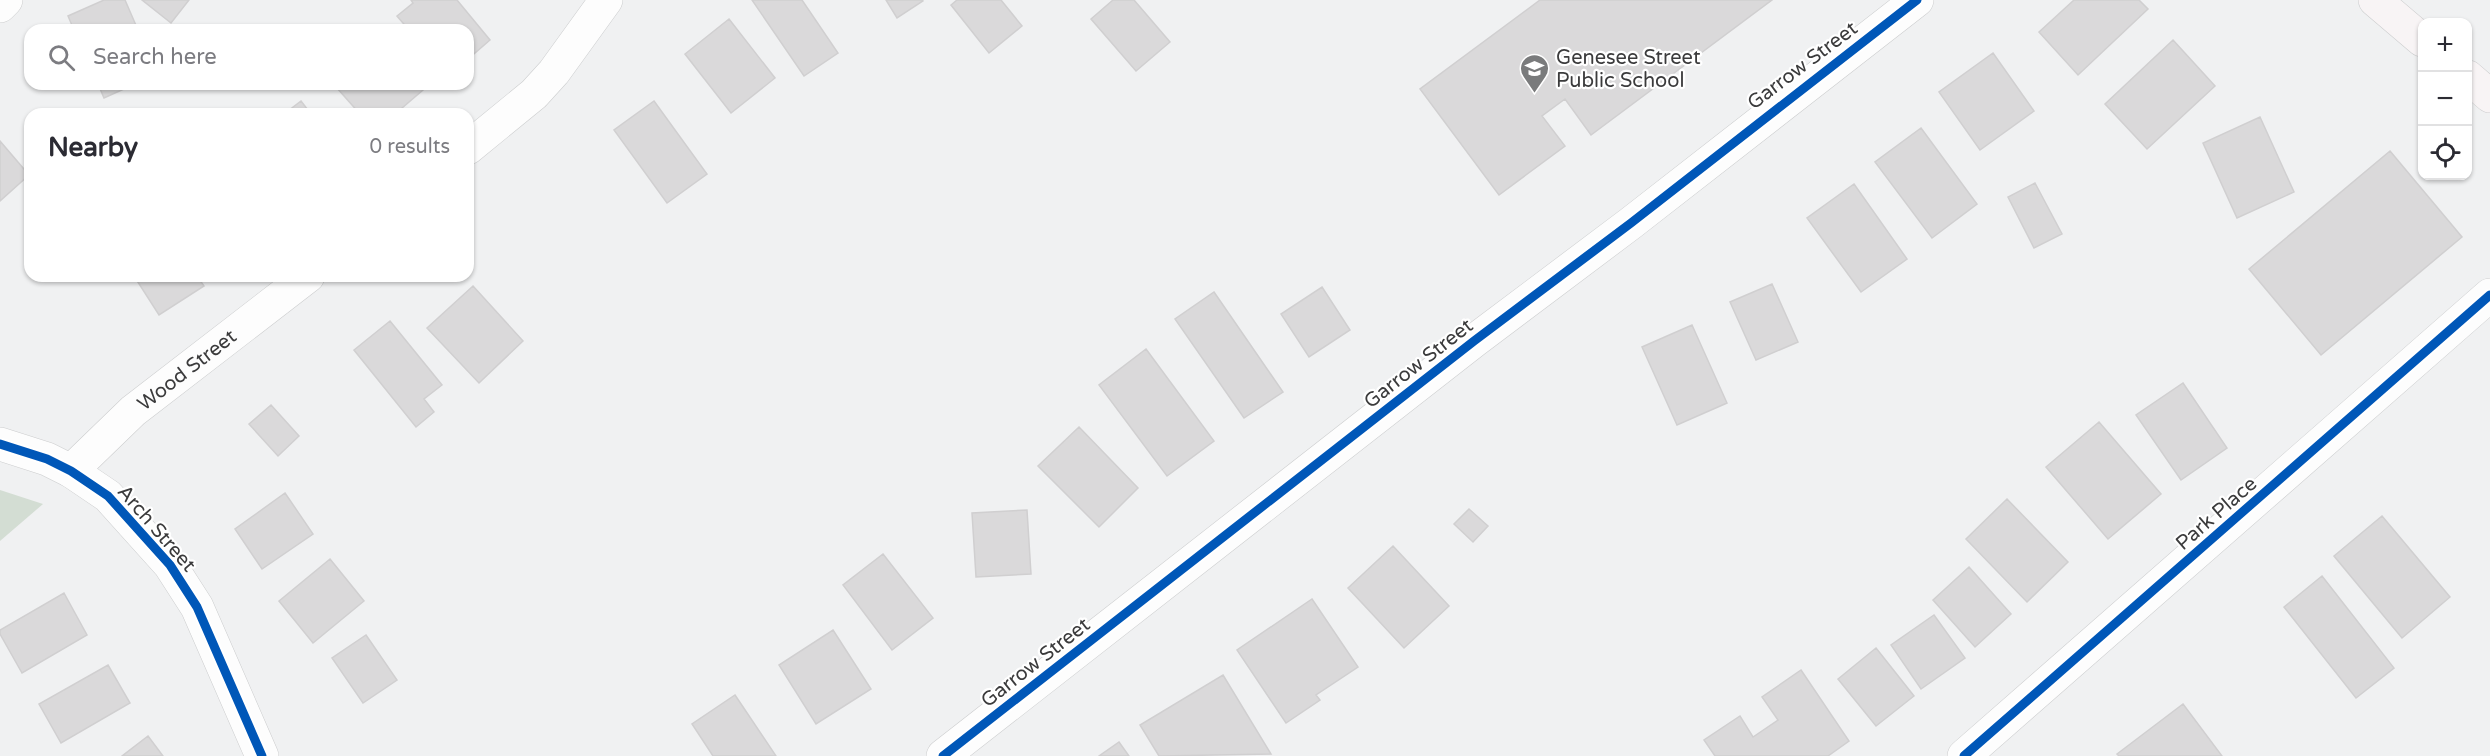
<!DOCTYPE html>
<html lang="en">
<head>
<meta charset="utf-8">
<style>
  :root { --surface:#fff; --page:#f2f2f3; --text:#2b2b33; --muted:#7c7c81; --line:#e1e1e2 }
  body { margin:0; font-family:"Varela Round",sans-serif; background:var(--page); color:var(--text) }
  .controls { position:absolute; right:18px; top:18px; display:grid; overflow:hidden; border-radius:12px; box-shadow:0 2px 4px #0004 }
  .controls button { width:54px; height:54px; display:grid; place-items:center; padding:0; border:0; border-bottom:2px solid var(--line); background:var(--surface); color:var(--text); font:30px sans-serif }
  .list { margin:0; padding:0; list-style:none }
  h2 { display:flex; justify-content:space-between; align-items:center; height:78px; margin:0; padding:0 24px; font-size:26px }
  h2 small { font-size:20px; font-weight:400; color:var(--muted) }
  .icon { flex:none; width:33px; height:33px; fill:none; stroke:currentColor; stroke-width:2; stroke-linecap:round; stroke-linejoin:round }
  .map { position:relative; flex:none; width:2490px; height:756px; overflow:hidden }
  .search { position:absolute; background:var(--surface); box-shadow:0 2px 4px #0004; left:24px; top:24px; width:450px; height:66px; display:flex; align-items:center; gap:15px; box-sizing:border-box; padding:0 21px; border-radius:18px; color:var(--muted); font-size:22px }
  .panel { position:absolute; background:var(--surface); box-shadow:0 2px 4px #0004; left:24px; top:108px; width:450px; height:174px; border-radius:18px }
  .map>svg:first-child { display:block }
  .green { fill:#d3ddd3 }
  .building { fill:#dad9da; stroke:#d0cfd0; stroke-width:1.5 }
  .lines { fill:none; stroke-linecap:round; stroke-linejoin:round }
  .minor-casing { stroke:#cccdce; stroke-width:34 }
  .secondary-casing { stroke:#cccdce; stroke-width:34 }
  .minor { stroke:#fdfdfd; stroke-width:33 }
  .secondary { stroke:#f8f4f5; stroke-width:33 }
  .cycleway-casing { stroke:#fff; stroke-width:13 }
  .cycleway { stroke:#0057b8; stroke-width:9 }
  .labels { text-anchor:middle; stroke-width:4.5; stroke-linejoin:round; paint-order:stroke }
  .poi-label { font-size:20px; fill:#3b3b3c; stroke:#fff; text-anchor:start }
  .street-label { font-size:20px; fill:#3b3b3c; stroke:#fff }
</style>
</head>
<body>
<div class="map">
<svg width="2490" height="756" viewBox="0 0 2490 756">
  <rect width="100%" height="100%" fill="#f0f1f2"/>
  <path class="green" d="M0 490 43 504 0 541Z"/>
  <path class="building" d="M104 0H125L138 30H74L68 16Z
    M142 0H189L171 23Z
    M411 0H457L490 40 468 59V30H409L397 16 413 3Z
    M752 0H802L838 53 804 76Z
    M886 0H922L923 1 897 18Z
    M957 0H1001L1022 26 989 53 951 5Z
    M1113 0H1134L1170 42 1136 71 1091 19Z
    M1540 0H1772L1591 135 1565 99 1542 116 1565 146 1499 195 1420 89Z
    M2074 0H2139L2148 9 2078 75 2039 32Z
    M729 19 775 78 731 113 685 54Z
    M2173 40 2215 86 2147 149 2105 104Z
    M1993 53 2034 111 1980 150 1939 92Z
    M98 84H135L104 98Z
    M342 84H430L395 114H360L337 88Z
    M301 101 311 114H284Z
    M654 101 707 174 667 203 614 130Z
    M2260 117 2294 192 2237 218 2203 143Z
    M1921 128 1977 204 1932 238 1875 162Z
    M0 141 29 175 0 201Z
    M2390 151 2462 237 2321 355 2249 269Z
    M2035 183 2062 234 2034 248 2008 197Z
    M1854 184 1907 259 1861 292 1807 218Z
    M134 276H197L204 286 159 315Z
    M1772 284 1798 342 1756 360 1730 302Z
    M473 286 523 341 479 383 427 328Z
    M1322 287 1350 330 1309 357 1281 314Z
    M1214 292 1283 392 1244 418 1175 319Z
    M390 321 442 385 424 399 434 412 416 427 354 350Z
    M1692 325 1727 403 1677 425 1642 347Z
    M1146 349 1214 441 1167 476 1099 385Z
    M2183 383 2227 448 2181 480 2136 415Z
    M271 405 299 436 278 456 249 424Z
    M2099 422 2161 494 2108 539 2046 467Z
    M1079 427 1138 488 1099 527 1038 466Z
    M285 493 313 534 262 569 235 529Z
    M2007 499 2068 562 2027 602 1966 539Z
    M1469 509 1488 526 1473 542 1454 524Z
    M1027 510 1031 574 976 577 972 513Z
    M2382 516 2450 597 2402 638 2334 556Z
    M1393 546 1449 606 1404 648 1348 588Z
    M883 554 933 618 892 650 843 585Z
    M330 559 364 601 313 643 279 601Z
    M1969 567 2011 614 1975 647 1933 600Z
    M2322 576 2394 668 2356 698 2284 607Z
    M64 593 87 635 22 673 0 634V630Z
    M1312 599 1358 667 1316 695 1320 700 1286 723 1237 650Z
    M1934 615 1965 658 1921 689 1891 645Z
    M833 630 871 689 816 724 779 665Z
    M366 635 397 680 363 703 332 658Z
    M1876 648 1914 696 1876 726 1838 679Z
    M108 665 130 703 61 743 39 704Z
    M1801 670 1849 741 1828 756H1715L1704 740 1740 716 1753 737 1778 720 1762 697Z
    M1223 675 1271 754 1159 756 1140 725Z
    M735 695 776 756H713L692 724Z
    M2183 704 2222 756H2119L2117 754Z
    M148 736 163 756H122Z
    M1119 742 1129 756H1099Z"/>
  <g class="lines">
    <defs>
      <g id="minor">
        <path d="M0 6 6 0"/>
        <path d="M468 148 534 94 554 72 606 0"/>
        <path d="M0 444 47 459 71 471 108 496 170 565 197 607 262 756"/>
        <path id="s1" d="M71 471 133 411 308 276"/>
        <path d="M943 756 1474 341 1631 223 1917 0"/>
        <path d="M1964 756 2490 295"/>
      </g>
      <path id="secondary" d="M2375 0 2422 40
        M2468 77 2490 96"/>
    </defs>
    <use href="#minor" class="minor-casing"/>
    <use href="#secondary" class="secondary-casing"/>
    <use href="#minor" class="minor"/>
    <use href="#secondary" class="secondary"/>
    <defs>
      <path id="cycleway" d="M0 444 47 459 71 471 108 496 170 565 197 607 262 756
        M943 756 1474 341 1631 223 1917 0
        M1964 756 2490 295"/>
    </defs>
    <use href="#cycleway" class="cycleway-casing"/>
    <use href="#cycleway" class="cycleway"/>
  </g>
  <defs>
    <symbol id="school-pin" viewBox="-11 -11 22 30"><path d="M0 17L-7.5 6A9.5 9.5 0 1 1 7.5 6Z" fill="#7a7b7c" stroke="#fff"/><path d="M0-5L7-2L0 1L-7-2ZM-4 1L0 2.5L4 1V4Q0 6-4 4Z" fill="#fff"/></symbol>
  </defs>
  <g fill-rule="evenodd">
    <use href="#school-pin" x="1518" y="52" width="33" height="45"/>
  </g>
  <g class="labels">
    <g class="poi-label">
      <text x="1556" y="64">Genesee Street<tspan x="1556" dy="23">Public School</tspan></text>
    </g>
    <g class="street-label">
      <text transform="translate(1802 65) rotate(-37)" y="7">Garrow Street</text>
      <text transform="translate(1418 363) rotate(-38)" y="7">Garrow Street</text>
      <text dy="7" stroke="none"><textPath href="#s1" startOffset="154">Wood Street</textPath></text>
      <text transform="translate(2216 513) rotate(-41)" y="7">Park Place</text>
      <text transform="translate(157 528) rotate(49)" y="7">Arch Street</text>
      <text transform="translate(1035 662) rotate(-38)" y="7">Garrow Street</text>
    </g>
  </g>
</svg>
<div class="controls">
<button>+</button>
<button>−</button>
<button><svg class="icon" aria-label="locate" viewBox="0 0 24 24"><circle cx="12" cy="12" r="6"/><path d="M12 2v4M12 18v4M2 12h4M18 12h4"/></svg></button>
</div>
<div class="search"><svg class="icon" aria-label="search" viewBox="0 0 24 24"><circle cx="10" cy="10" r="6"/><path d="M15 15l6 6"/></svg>Search here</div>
<section class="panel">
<h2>Nearby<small>0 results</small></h2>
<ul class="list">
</ul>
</section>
</div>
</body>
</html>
